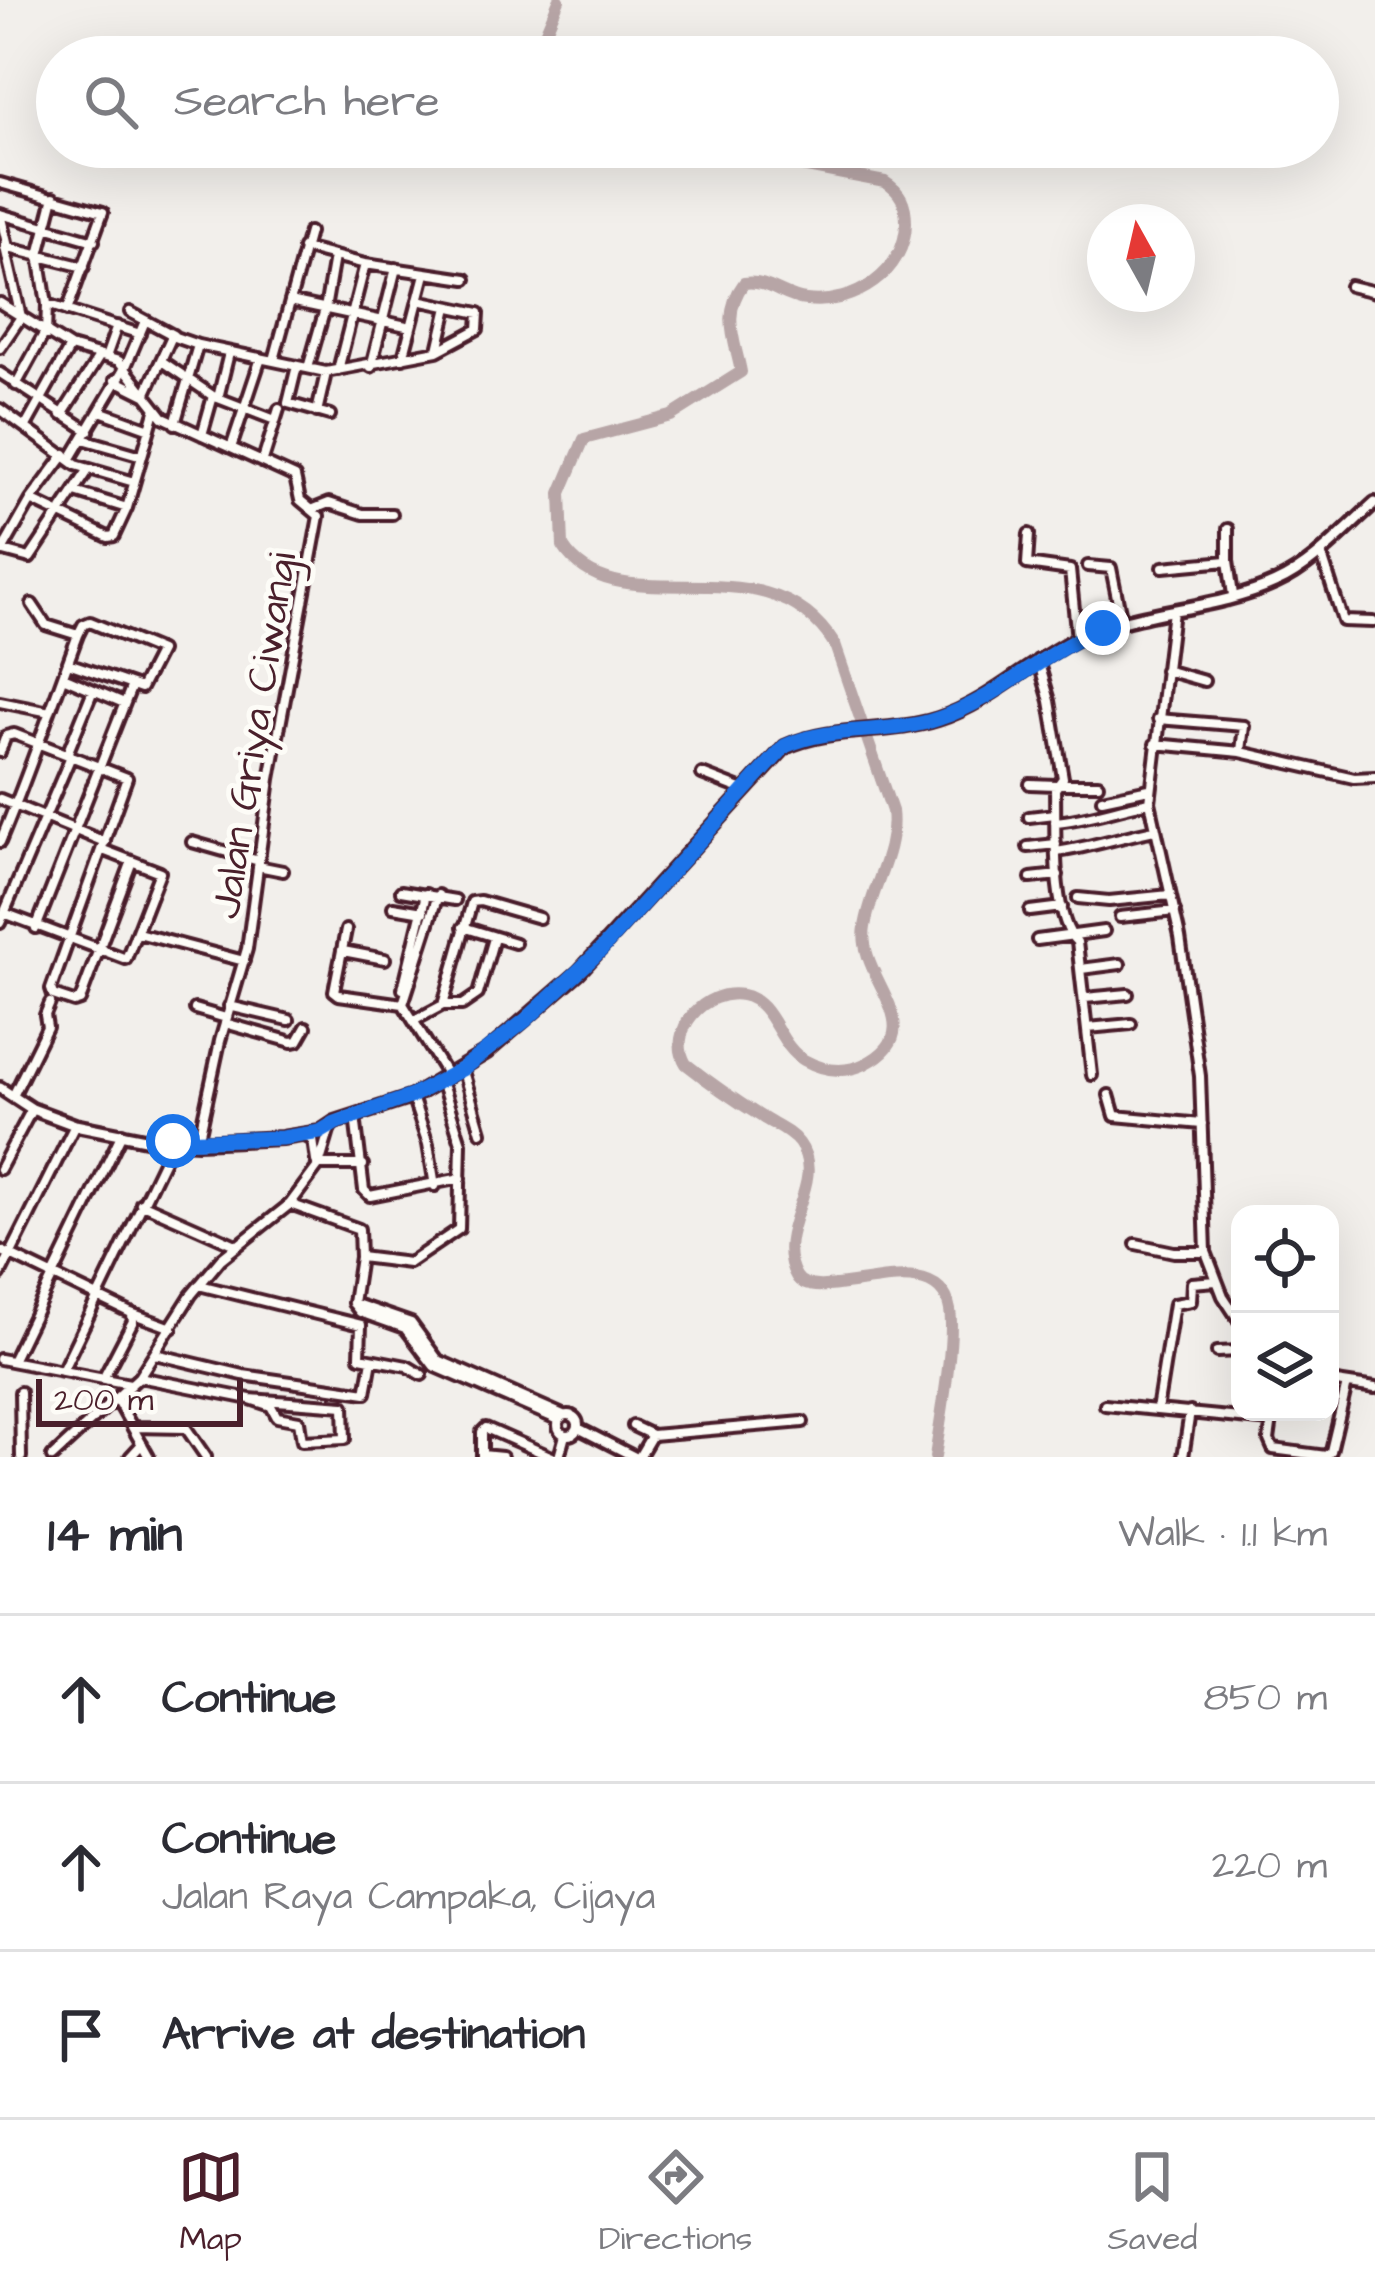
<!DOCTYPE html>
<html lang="en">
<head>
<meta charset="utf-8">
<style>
  :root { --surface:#fff; --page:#f7f7f7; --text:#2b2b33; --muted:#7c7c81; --line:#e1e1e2; --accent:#4a1f2b }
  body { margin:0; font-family:"Architects Daughter",sans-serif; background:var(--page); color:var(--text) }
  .controls { position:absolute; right:36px; bottom:36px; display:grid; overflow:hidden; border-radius:24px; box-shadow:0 12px 48px #0002 }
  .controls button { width:108px; height:108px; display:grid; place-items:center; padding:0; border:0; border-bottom:3px solid var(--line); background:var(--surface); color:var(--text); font:60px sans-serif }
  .compass { position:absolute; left:1087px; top:204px; width:108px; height:108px; border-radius:50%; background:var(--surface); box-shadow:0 12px 48px #0002; rotate:352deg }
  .scale { position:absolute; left:36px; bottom:30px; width:207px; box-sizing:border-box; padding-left:12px; border:6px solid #4a1f2b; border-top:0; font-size:33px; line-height:42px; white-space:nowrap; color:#4a1f2b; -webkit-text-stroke:9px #fdfcf7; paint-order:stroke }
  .stop { position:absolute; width:36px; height:36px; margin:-27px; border:9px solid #1a73e8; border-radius:50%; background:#fff }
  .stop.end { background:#1a73e8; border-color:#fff; box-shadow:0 3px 12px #0008 }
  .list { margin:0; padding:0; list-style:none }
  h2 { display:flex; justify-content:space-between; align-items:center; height:156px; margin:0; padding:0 48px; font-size:51px }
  h2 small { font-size:39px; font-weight:400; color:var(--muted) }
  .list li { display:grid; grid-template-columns:78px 1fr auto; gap:36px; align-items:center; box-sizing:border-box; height:168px; padding:0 48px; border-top:3px solid var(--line) }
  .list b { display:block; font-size:45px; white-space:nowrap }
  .list p { margin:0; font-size:39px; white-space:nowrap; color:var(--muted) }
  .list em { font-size:39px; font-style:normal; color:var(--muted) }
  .icon { flex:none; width:66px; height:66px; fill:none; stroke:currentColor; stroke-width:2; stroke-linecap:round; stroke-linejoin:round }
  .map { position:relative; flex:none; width:1375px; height:1457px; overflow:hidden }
  .search { position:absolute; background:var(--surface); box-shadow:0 12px 48px #0002; left:36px; right:36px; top:36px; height:132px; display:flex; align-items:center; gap:30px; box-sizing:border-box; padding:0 42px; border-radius:66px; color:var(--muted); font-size:45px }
  .sheet { height:660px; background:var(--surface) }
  nav { display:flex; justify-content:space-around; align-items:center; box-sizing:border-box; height:168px; border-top:3px solid var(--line); background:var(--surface); font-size:33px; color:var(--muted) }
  nav a { display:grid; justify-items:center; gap:6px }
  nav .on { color:var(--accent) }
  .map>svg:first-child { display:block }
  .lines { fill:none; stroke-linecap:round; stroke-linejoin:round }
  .river { stroke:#b7a5a6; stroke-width:12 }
  .minor-casing { stroke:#4a1f2b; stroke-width:16 }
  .major-casing { stroke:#4a1f2b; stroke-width:18 }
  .minor { stroke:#fdfcf7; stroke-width:8 }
  .major { stroke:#fdfcf7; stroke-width:9 }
  .route { stroke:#1a73e8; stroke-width:15 }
  .labels { text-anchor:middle; stroke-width:10; stroke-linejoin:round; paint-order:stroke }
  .street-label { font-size:42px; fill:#4a1f2b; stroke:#fdfcf7 }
</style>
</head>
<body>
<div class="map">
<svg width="1375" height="1457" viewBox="0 0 1375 1457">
  <rect width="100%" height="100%" fill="#f2efeb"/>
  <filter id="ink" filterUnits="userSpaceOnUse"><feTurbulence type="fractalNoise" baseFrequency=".00833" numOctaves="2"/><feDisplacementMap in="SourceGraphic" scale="24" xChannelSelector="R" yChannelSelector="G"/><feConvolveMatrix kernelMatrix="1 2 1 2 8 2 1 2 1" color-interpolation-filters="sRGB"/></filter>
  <g filter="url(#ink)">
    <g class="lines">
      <path class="river" d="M516 57 540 45 559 0
        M703 147 885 182C901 192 906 203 906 222 906 272 854 306 806 300 784 298 767 279 744 283 721 314 735 340 741 372L671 416 584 439 561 493 563 546C617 631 767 534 835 645L892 811C897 852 871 887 865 927 856 979 936 1028 865 1064 844 1074 824 1071 804 1060 777 1045 774 1001 742 995 705 988 666 1031 686 1064 710 1083 736 1101 762 1117 774 1125 790 1131 799 1143 829 1183 770 1230 796 1276 815 1311 938 1239 950 1310 955 1340 940 1423 935 1457"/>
      <defs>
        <path id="minor" d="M0 183 103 212 67 311
          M0 214 94 241
          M0 214 8 247
          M5 247 84 267
          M303 248 365 264 466 279
          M1350 286 1375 292
          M290 301 411 327
          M0 303 70 347 119 361 163 417 295 477 300 500 319 516 270 779 247 949 220 1041 198 1142
          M47 304 140 334
          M130 312 173 335
          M46 335 47 304 39 255 54 197
          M0 348 21 317 5 247
          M438 350 448 307
          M106 357 117 326
          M403 358 425 274
          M274 360 309 232
          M163 362 213 396 275 420
          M297 366 288 403 330 415
          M371 367 396 268
          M308 368 325 309 334 257
          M338 370 365 264
          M0 373 89 431
          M115 380 145 395 172 336 198 345 326 372 437 351 478 329 479 313 418 300
          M16 385 44 334
          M218 398 229 353
          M0 409 76 465 134 482
          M100 411 150 429
          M317 412 326 373
          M62 415 99 357
          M175 424 198 345
          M26 426 70 347
          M202 435 213 396
          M83 439 142 456
          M231 448 261 358
          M70 460 126 366 145 321
          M263 460 279 409
          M75 492 127 508
          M31 500 108 537 114 536 127 508 155 411
          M314 509 329 503 363 514H392
          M1228 529V561L1233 595
          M1029 534 1027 564 1070 570 1077 639
          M0 550 30 558 89 469
          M2 551 31 500 65 454
          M1321 553 1343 621 1373 622
          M1088 566 1111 568 1122 622
          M1163 567 1227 561
          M32 604 46 625 78 635
          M1173 611 1150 802 1180 937 1200 1076 1206 1252 1223 1296 1240 1322
          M1038 660 1050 701 1063 778 1055 789C1056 826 1051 919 1077 942L1092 1075
          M1165 670 1204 681
          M63 677 124 703
          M0 702 50 712
          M1158 719 1244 726 1241 751
          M1155 744 1241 752 1354 778 1375 777
          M0 752 6 736 14 734 127 778 51 989 53 995 74 1002 80 1000 132 861
          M67 754 93 690
          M702 774 743 790
          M1030 784 1056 785
          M1059 784H1098
          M0 799 105 842
          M1102 799 1149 789
          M1029 817 1055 814
          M1055 822C1088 819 1117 808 1150 802
          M0 842C29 774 52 704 78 635L83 625 90 622 160 651 141 688 68 663
          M192 842 259 861
          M1028 847 1056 844
          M1057 852C1091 847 1120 837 1154 830
          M258 866 283 871
          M1031 878 1058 875
          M401 891 455 900
          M1078 898 1109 901 1170 895
          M393 907 423 912
          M1030 911 1062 907
          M4 913 126 959 160 872 103 850
          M1120 917 1175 911
          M0 923 71 756
          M463 927 515 943
          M36 928 132 685
          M346 930 334 991 339 995 403 1004 448 1077
          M138 933 244 961
          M1037 940 1104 931
          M343 951 385 959
          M1081 969 1120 964
          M403 989 426 894
          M1085 998 1128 994
          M403 1004 438 895
          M443 1005H462L478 994 494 938
          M229 1006 289 1020
          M195 1009 226 1018
          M415 1020 443 1005 472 902 480 901 539 918
          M225 1023 292 1042 298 1041 306 1027
          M1088 1028 1131 1024
          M462 1068 481 1132
          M1109 1095 1115 1116 1202 1124
          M13 1096 47 1027 45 1015 50 1003
          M412 1097 428 1144 435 1186
          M355 1116 364 1190 370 1196 461 1178
          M303 1135 313 1140 316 1161
          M317 1165H363
          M0 1169 32 1109
          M141 1203 236 1245
          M290 1204 359 1229 360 1257 353 1303
          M1136 1244 1174 1252H1205
          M0 1250 131 1313 172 1328
          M360 1257 409 1263 459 1229 461 1143 441 1081
          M0 1275 75 1125
          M199 1285 361 1325 360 1357 407 1366 422 1375
          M353 1303 411 1323 438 1360 563 1415
          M353 1303 360 1312 405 1328 434 1366 559 1420
          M1217 1352 1240 1351
          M155 1354 243 1375 366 1393 372 1360
          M0 1359 130 1384
          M12 1361 122 1133
          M63 1369 173 1141
          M104 1377 133 1321 132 1315
          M139 1377 250 1399 344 1406 345 1439 302 1441 299 1421 277 1417 271 1406 250 1399
          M1330 1381 1375 1388
          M20 1392 21 1457
          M117 1400 149 1457
          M1105 1405 1271 1421
          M1157 1410 1174 1304 1191 1301 1192 1283 1216 1281
          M1273 1412 1269 1440 1273 1449 1326 1456 1331 1451 1347 1384
          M558 1425a10 10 0 1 1 20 0a10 10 0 1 1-20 0Z
          M633 1426 652 1435
          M133 1427 186 1428 206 1457
          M578 1428 635 1457
          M482 1455 502 1457
          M52 1457 139 1377 191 1295 221 1259 290 1204 319 1165 330 1128
          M130 1457 142 1444
          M482 1457V1432L486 1428 552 1457
          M559 1457 565 1435
          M639 1457 652 1435 803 1422
          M1183 1457 1190 1412"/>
        <path id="major" d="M0 1088 32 1109 75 1125 145 1139 198 1142 282 1138 320 1132 335 1122 412 1097 487 1052 579 972 785 747C833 725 888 735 938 719 991 702 1030 661 1080 637 1142 608 1214 611 1275 583 1313 566 1344 531 1375 503"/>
      </defs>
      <use href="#minor" class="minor-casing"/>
      <use href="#major" class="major-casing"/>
      <use href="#minor" class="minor"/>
      <use href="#major" class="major"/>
    </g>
  </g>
  <g class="lines" filter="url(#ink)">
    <path class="route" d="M173 1141 282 1138 320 1132 335 1123 412 1096 462 1069 526 1020 602 949 785 746C834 724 890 736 940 718 1000 698 1044 651 1103 628"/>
  </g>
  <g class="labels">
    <g class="street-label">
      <text transform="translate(252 735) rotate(-81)" y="15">Jalan Griya Ciwangi</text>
    </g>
  </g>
</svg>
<div class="controls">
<button><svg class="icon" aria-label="locate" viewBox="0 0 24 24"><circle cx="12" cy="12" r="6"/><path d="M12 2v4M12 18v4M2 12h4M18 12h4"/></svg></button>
<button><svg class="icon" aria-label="layers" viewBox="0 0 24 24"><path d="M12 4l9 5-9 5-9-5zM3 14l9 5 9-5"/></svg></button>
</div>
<svg class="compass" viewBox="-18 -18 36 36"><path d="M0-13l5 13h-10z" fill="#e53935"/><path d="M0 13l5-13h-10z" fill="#7c7c81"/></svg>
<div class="scale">200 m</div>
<div class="stop" style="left:173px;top:1141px"></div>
<div class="stop end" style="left:1103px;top:628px"></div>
<div class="search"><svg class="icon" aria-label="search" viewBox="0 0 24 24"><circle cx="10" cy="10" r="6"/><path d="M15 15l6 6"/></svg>Search here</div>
</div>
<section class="sheet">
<h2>14 min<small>Walk · 1.1 km</small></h2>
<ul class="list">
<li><svg class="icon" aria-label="ahead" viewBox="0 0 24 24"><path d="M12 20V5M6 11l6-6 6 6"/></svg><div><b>Continue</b></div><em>850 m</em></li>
<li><svg class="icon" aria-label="ahead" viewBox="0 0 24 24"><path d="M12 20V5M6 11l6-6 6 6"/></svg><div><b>Continue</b><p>Jalan Raya Campaka, Cijaya</p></div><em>220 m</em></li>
<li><svg class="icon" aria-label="arrive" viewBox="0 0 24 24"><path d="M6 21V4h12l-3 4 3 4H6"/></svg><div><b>Arrive at destination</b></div></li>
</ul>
</section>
<nav>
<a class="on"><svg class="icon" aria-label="map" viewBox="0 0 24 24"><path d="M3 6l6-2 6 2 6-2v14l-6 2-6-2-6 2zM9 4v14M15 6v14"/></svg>Map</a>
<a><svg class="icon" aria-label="directions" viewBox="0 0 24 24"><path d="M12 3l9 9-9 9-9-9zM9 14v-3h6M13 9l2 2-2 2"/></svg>Directions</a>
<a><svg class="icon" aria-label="saved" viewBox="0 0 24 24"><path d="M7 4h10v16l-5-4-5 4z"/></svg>Saved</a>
</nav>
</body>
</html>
